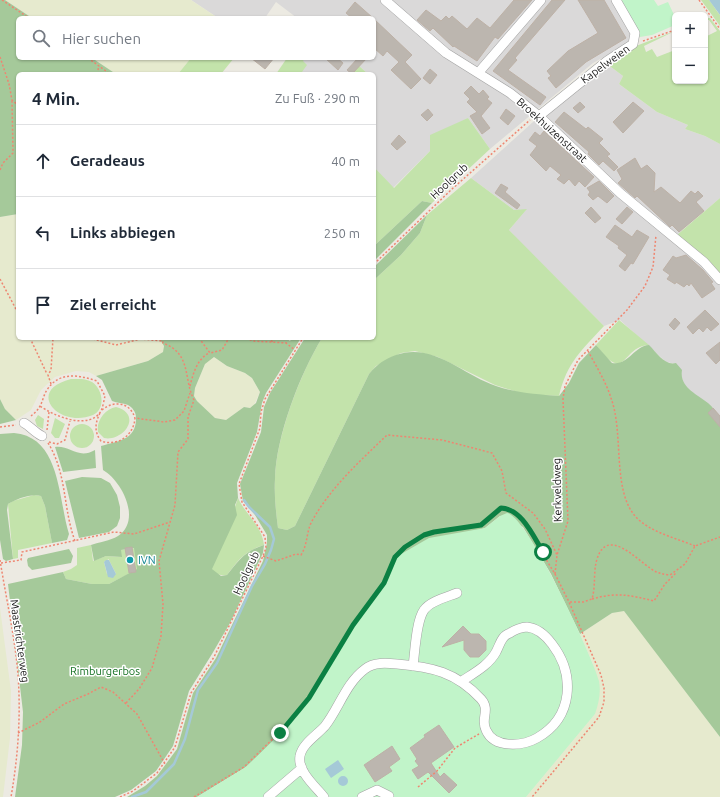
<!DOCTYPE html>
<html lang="de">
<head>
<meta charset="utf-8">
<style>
  :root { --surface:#fff; --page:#f6f6f7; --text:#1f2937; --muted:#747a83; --line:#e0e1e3 }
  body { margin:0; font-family:Ubuntu,sans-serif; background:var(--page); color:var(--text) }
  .controls { position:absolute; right:12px; top:12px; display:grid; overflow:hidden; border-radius:6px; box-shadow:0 1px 3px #0004 }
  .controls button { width:36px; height:36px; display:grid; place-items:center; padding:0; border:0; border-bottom:1px solid var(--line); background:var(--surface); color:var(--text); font:20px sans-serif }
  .stop { position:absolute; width:12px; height:12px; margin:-9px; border:3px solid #0b8043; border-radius:50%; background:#fff }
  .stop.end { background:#0b8043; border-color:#fff; box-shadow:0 1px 4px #0008 }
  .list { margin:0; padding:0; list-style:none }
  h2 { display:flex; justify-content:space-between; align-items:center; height:52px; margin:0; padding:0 16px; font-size:17px }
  h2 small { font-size:13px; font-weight:400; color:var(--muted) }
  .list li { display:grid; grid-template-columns:26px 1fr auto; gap:12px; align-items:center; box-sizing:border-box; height:72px; padding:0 16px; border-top:1px solid var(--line) }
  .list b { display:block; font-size:15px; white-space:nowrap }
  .list em { font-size:13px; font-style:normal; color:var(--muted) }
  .icon { flex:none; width:22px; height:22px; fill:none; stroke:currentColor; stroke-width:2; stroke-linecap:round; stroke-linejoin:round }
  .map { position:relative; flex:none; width:720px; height:797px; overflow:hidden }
  .search { position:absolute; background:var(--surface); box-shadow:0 1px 3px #0004; left:16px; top:16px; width:360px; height:44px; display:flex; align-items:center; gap:10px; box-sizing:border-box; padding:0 14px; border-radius:6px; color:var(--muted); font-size:15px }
  .panel { position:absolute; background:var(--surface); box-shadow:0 1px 3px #0004; left:16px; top:72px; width:360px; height:268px; border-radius:6px }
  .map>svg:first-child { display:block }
  .residential { fill:#dad9d9 }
  .farmland { fill:#e6eace }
  .grass { fill:#c3e3ab; fill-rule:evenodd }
  .forest { fill:#a5c99a; fill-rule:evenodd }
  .park { fill:#c1f4c9 }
  .water { fill:#a5c9d7 }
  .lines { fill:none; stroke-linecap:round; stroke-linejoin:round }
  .stream { stroke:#a5c9d7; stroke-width:2.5 }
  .building { fill:#bcb6af; stroke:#bdb1a6 }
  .minor-casing { stroke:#a3a3a3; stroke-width:10 }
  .path { stroke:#ee8671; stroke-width:1.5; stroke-dasharray:2 2; stroke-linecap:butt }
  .minor { stroke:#fff; stroke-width:9 }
  .route { stroke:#0b8043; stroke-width:5 }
  .culture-dot { fill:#0f9aa8; stroke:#fff; stroke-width:1.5 }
  .labels { text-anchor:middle; stroke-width:3; stroke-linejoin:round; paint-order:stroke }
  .street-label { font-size:11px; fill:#1c1c1c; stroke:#fff }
  .culture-label { font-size:11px; fill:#0d838f; stroke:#fff; text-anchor:start }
  .park-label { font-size:11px; fill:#137021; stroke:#fff }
</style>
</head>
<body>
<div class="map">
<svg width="720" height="797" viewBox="0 0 720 797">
  <rect width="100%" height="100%" fill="#eceae2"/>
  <path class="residential" d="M191 0H620L640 37 593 63 490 149 468 118 430 151 393 188 374 167V74H368L358 65 350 74H305L302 72V61L305 58H374V18H297L276 2 265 18H218Z
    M607 64 623 76 619 84 657 112 688 125 685 129 705 136 720 144V198L677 235 711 263 720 274V417L685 386 676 364 666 362 620 320 604 326 521 243 509 230 526 210H514L471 178 533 122Z"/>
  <path class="farmland" d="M5 0H191L218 18H32Z
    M92 58H191L178 74H116Z
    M18 214V338H159L164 346 163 352 148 361 96 376 89 372 76 371 55 377 41 390 31 410 16 420 5 409 0 399V217Z
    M214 357 227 366 245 373 252 378 260 392 254 405 250 408 244 407 226 420 215 418 197 401 194 396 195 388 205 364 207 361Z
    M0 608 11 691 10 738 3 797H0Z
    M619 611H624L630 618 720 737V797H526L595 714 593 664 580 634 612 613Z"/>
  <path class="grass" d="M701 0H709C713 4 716 11 720 15V26Z
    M705 18H710L720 31V144L705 136 685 129 688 125 657 112 619 84 623 76 607 64 636 46 675 31 644 46 646 52 652 49 657 57 675 50V81H705V37L717 31 709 20H705Z
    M191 58H234L221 74H178Z
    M287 58H305L303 61 307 65 302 72 305 74H276Z
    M358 65 368 74H350Z
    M468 118 490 149 432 203 422 201 374 246V167L394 188 430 151V135Z
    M471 178 514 210 527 209 509 230 604 326C582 350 567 362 559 396L524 394 495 385 438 357 415 351 401 353 376 366 369 374 295 526 287 530 278 528C276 512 274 496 275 479 276 437 300 374 322 338H374V280L401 255 420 233 427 215Z
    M720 198V274L711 263 677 235Z
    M619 320 649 345C621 346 627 386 596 345Z
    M71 379C78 379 85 378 92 382 103 389 106 409 93 415 60 429 24 391 71 379Z
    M116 407C143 414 124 442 104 438L98 432C96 421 105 409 116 407Z
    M38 415 44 419 43 429 37 426 35 420Z
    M55 418 65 424 59 438H55L51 433Z
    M70 436a12 12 0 1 1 24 0a12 12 0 1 1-24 0Z
    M34 495 41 496 45 506 52 543 18 550V558L13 559 8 504 13 501Z
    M238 498C246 515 262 526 264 545 245 551 239 559 227 575 221 576 213 574 211 567L223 543Z
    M91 545 93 561 106 556 121 557V550L135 548 138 569 109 584H92L66 579 63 572 71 569 77 565V548ZM109 559V560L116 574H107L104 562Z"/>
  <path class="forest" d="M0 0H5L32 18H18V58H92L116 74H18V214L0 217Z
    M422 201 432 203 374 261V246Z
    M427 215 420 233 401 255 374 280V267Z
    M159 338H286L290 341 292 338H301L266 393 262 403 257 432 237 483 238 498 235 505 237 515 212 569 221 576 227 575C239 560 245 551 264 545L263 553 230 623 212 654 189 691 173 746 156 771 131 790 115 797H15L22 745 23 712 8 584 63 572 66 579 92 584H109L137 569 134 548 121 550 122 557 106 556 94 561 91 545C99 542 110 541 118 536 142 520 122 481 103 470L101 446C118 441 137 440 136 417 136 412 132 407 128 405 123 403 117 403 112 401L102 380 96 376 148 361 163 352 164 346ZM214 357 227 366 245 373 252 378 260 392 256 403 250 408 244 407 226 420 215 418 197 401 194 396 195 388 205 364Z
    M305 338H322C300 374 276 436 275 479 274 496 276 512 278 528L287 530 295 526 369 374C377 364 385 359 396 355 433 342 463 375 496 386 517 393 537 394 559 396L569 383 579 363 596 345 612 363C628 366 634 346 649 345 657 353 665 366 676 363L682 370C679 387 697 394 708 403 713 407 716 412 720 417V737L624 611 612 613 580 634 551 574 523 527 500 516 485 528 396 557 389 577 344 641 308 702 280 735 246 767 197 797H127L145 786 157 776 177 749 193 693 216 658 263 561 267 543V535L255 515 243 501 240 484 261 432 264 407 270 393Z
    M0 399 5 409 16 420 0 424Z
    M14 433C61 437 58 499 69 534L67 540 52 543 45 506 41 496C32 493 16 499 8 504L7 510 13 559 6 561 3 559 0 540V434Z
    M55 447C70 445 78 460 95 450L96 468 63 472Z
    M82 477 101 478 110 483 117 495 120 507V518L117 526 109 532 79 538 65 481Z
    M69 549 73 556 71 563 32 570 28 566 27 560 28 558Z"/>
  <path class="park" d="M620 0H654L658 6 668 2 675 17V25L652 35 640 37Z
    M507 513C527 515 593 657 599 681 601 692 599 703 595 714L526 797H197L246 767 295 719 322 681 344 641 389 577 396 557 429 538 485 528 500 516Z"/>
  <path class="water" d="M709 0H720V15Z
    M106 560H109L116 574 113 578 108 577 104 562Z
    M338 760 344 769 331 778 325 769Z
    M338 781a5 5 0 1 1 10 0a5 5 0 1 1-10 0Z"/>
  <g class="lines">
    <path class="stream" d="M132 797 146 792 174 764 185 739 198 690 217 663 252 586 265 564 271 550 274 539 270 527 249 507 244 500"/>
  </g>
  <path class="building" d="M514 0H532L498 39 495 37 477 61 454 46 453 47 433 28 430 31 417 20 426 10 441 21 446 16 449 19 452 16 467 29 477 18 490 28Z
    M552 0H565L515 58 517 60 508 70 546 97 540 105 493 71Z
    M578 0H604L626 38 586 62 556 88 548 78 551 76 547 71 568 51 598 33Z
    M355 2 373 18H352L346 13Z
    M374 19 412 55 405 62 421 79 411 89 391 70 399 62 387 51 383 56 374 48Z
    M251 58H274L265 69Z
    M325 58H337L343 63 338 70Z
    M358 58H367L352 74 347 70Z
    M430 69 437 75 430 84 423 78Z
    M471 86 479 94 483 90 489 97 487 99 492 103 481 116 490 128 482 134 470 116 477 112 467 102 470 99 464 93Z
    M580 102 585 107 578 113 573 108Z
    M633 102 644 111 623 133 613 122Z
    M428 109 433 115 427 121 421 115Z
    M506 109 515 116 508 125 500 118Z
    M564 112 586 129 588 127 603 139 599 143 610 154 607 156 618 167 614 171 603 161 599 165 588 154 589 152 555 122Z
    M544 131 594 177 585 187 579 181 575 186 569 179 564 184 557 179 561 175 550 166 546 171 530 155 537 146 529 140 535 132 540 136Z
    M399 135 406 142 397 150 391 144Z
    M635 158 641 169 647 165 655 173 654 192 661 187 680 203 691 191 695 194 698 191 703 196 696 202 704 211 679 232 672 225 670 227 637 196 635 198 618 183 622 179 617 170Z
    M599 181 614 196 607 203 598 196 593 200 588 195 590 192 587 188Z
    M501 184 508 188 505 192 520 205 517 209 495 193Z
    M591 207 601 218 595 223 585 213Z
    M627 207 633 212 622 224 616 219Z
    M615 225 632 237 637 230 649 237 633 264 631 263 625 271 619 266 627 255 618 248 619 246 606 237Z
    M686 255 703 270 713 282 711 283 715 289 702 298 691 283 689 286 687 284 684 287 676 282 675 284 667 279 670 275 663 270 673 256 676 258Z
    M705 310 719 324 711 331 707 327 703 332 699 328 693 334 687 327Z
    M675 318 680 323 674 330 669 325Z
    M720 342V360L716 364 706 353Z
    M713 408 720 416V427L708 413Z
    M132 547 136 572 129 573 125 548Z
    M463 626 471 634H479L486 641V650L479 657H470L464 650V640L442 647Z
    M439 725 454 747 431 763 440 777 444 773 457 785 449 793 428 772 418 779 412 770 419 766 415 761 417 759 410 748 425 737 424 735Z
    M392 746 400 759 389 767 392 771 375 782 364 765Z"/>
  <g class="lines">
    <defs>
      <path id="minor" d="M385 0 446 53 510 93 539 116 620 193 704 262 720 280
        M479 72 541 0
        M539 116 607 61 633 44 635 33 616 0
        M24 423C30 426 34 432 42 436
        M413 666C415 652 416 621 424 610 430 601 447 597 457 593
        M268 797 302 768
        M324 797C316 787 297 771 300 756 302 744 317 735 325 726 339 708 346 683 365 669 374 662 386 663 397 664 432 667 456 672 481 699 491 710 480 719 486 730 494 749 523 746 537 738 574 717 575 674 552 644 546 636 537 628 527 627 522 627 514 630 510 633 501 636 500 645 496 652 489 665 474 673 462 681
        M362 797 377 790 389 796"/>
    </defs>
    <use href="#minor" class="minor-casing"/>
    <path class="path" d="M2 0 29 18
      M699 0 720 29
      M643 41 675 30
      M0 57 9 84 12 100 18 105
      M88 58 110 74
      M97 74 99 66
      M0 170 3 163 13 153 12 100
      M374 264 452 189 530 120
      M0 279 18 313
      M30 338 47 374
      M89 338 116 345 141 339 162 341
      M199 338 210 353 222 350 229 338
      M246 338 253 341 286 343 295 350
      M268 338 273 342
      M286 338V343
      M588 351C596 366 606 382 611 398 624 433 612 489 635 516 649 532 676 538 695 546
      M51 384 48 375 51 370 53 338
      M190 386C193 374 197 359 209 353
      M102 410C114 400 130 402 135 418
      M100 413C95 423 94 432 101 441 118 447 134 435 135 418L164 422 175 420 184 411 190 393
      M31 416C35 413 39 409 41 404 43 400 44 394 47 390 59 371 79 375 97 381L105 396C104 400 103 407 101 411 89 431 54 416 40 406
      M0 427 16 425
      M47 430 49 412
      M49 442 57 444 65 440 70 421
      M48 443C67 473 63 509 75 541
      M263 556 276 561 296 554 301 555C308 544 306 532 312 521 331 487 359 462 387 435L442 440 492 453 502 471 506 493 533 513 545 529 557 555
      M0 560C6 598 15 637 18 675 21 716 18 757 11 797
      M1 563 21 560 22 552 114 532 134 534 170 522
      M555 574 557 555 568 521 563 399 565 386 578 360 627 310 645 286 653 267 656 235
      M592 599C616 592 630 595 654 601L665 584 676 573
      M570 602H583L592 599C596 585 593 572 597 559 607 527 635 558 650 568 656 573 662 574 670 575L685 564 695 546 720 537
      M126 703 139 689 152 668 161 636 163 604 159 561 175 505 178 452 188 439V417L194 400C183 378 192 354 163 343L162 338
      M18 733 40 722 64 704 88 694 101 687 113 692 137 714 165 764
      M418 787 437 771 455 748 479 734
      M120 797 133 791 157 773 175 747 191 693 214 657 263 556 266 548 265 537 242 502 239 484 260 428 261 412 265 399 303 338
      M194 797 244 767 291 721 321 680 335 654 353 625 384 583 395 557 405 547 424 535 435 532 481 525 501 508 509 509 522 520 555 574 569 602 601 675 604 688V702L599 717 532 797"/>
    <use href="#minor" class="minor"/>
  </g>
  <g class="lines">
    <path class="route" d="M280 733 309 698 353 625 384 583 395 557 405 547 424 535 434 532 481 525 501 508C522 509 533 536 543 552"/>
  </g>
  <circle class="culture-dot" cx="130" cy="560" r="4"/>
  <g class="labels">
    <g class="street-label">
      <text transform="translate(605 64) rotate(-36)" y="4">Kapelweien</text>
      <text transform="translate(552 130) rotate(42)" y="4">Broekhuizenstraat</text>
      <text transform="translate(449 181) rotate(-43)" y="4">Hoolgrub</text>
      <text transform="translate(557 490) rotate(-91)" y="4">Kerkveldweg</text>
      <text transform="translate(246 573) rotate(-65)" y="4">Hoolgrub</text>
      <text transform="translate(20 641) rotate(82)" y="4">Maastrichterweg</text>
    </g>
    <g class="culture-label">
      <text x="138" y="564">IVN</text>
    </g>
    <g class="park-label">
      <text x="105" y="675">Rimburgerbos</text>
    </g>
  </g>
</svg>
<div class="controls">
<button>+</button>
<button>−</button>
</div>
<div class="stop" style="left:543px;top:552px"></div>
<div class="stop end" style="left:280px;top:733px"></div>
<div class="search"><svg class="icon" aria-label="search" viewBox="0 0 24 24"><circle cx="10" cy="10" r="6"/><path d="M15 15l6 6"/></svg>Hier suchen</div>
<section class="panel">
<h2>4 Min.<small>Zu Fuß · 290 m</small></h2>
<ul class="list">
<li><svg class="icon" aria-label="ahead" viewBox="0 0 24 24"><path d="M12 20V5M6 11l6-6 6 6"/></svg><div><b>Geradeaus</b></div><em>40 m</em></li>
<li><svg class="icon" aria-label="left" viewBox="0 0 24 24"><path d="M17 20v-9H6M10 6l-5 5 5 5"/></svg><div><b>Links abbiegen</b></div><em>250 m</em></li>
<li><svg class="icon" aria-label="arrive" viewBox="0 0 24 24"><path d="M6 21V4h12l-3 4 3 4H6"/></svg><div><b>Ziel erreicht</b></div></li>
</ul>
</section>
</div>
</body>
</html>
